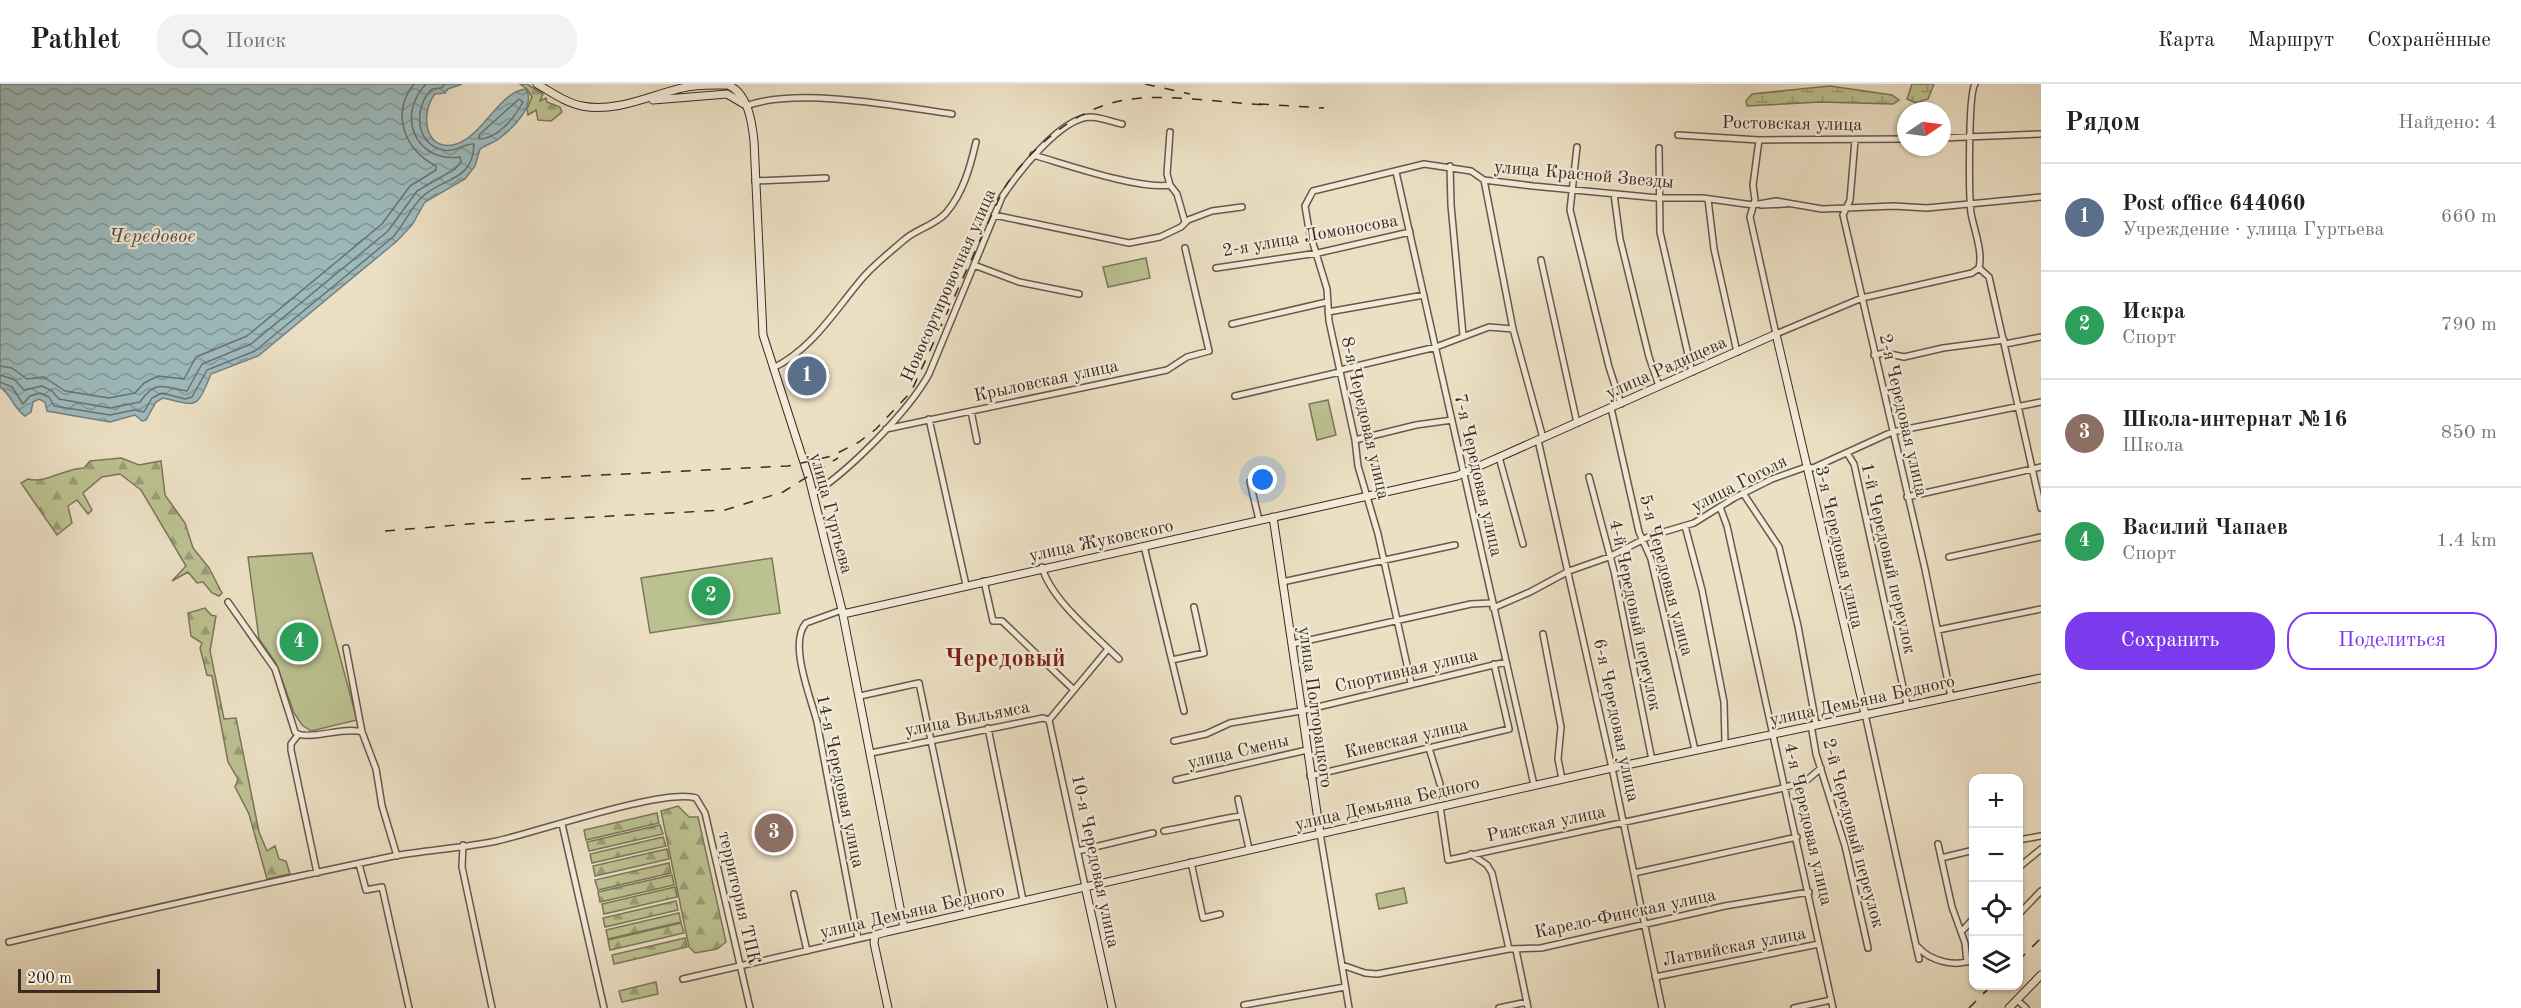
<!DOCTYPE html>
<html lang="ru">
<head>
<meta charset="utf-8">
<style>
  :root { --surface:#fff; --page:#f2f2f2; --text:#222; --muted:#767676; --line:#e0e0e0; --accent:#7c3aed }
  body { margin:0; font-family:"Old Standard TT",serif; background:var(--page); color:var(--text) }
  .controls { position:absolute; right:18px; bottom:18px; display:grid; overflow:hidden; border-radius:12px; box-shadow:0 2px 4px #0004 }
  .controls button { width:54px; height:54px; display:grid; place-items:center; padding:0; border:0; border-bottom:2px solid var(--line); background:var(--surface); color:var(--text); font:30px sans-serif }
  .compass { position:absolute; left:1897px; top:18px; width:54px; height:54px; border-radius:50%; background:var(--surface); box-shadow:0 2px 4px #0004; rotate:77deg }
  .scale { position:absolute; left:18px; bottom:15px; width:142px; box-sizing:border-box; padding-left:6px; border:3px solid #3b2a23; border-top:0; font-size:16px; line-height:21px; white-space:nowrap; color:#3b2a23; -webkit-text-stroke:4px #f3ebd9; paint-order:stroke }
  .you { position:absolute; left:1263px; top:396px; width:21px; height:21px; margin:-15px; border:4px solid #fff; border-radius:50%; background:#1a73e8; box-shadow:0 0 0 9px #1a73e833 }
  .badge { display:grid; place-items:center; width:39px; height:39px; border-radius:50%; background:var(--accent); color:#fff; font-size:20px; font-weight:700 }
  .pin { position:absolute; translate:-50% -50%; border:3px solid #fff; box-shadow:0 2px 6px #0006 }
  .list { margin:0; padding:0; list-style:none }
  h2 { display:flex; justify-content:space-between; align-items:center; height:78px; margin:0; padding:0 24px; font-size:26px }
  h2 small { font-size:20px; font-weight:400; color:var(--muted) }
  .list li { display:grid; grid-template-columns:39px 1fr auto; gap:18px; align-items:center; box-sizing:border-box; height:108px; padding:0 24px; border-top:2px solid var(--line) }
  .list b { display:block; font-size:22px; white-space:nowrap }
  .list p { margin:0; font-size:20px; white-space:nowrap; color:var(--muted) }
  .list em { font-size:20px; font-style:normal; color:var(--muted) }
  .actions { display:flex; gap:12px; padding:18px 24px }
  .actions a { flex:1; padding:14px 0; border:2px solid var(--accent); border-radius:24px; text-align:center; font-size:21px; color:var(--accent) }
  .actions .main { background:var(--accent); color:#fff }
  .icon { flex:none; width:33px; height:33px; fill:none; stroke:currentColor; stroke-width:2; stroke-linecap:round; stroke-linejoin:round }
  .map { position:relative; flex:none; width:2041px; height:924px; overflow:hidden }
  header { display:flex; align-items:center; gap:36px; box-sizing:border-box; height:84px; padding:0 30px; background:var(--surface); border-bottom:2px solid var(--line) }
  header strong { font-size:28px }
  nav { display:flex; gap:33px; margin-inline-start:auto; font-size:21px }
  .search { width:420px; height:54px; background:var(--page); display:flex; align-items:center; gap:15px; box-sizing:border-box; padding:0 21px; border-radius:24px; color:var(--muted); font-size:22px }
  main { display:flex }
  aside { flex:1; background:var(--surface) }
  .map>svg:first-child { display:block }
  .forest { fill:url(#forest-firs); stroke:#7c765a; stroke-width:1.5 }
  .wetland { fill:url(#wetland-marsh); stroke:#7c765a; stroke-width:1.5 }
  .garden { fill:#bcc191; stroke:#7c765a; stroke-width:1.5 }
  .water { fill:url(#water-waves); stroke:#768180; stroke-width:1.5 }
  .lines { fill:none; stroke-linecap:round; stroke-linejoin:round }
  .shore { stroke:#6c7270; stroke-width:1.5 }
  .street-casing { stroke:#67584b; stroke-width:8 }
  .secondary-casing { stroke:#3b2a23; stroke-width:9 }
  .street { stroke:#f3ebd9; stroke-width:5 }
  .secondary { stroke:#f3ebd9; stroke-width:7 }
  .rail { stroke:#3b2a23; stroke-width:1.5; stroke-dasharray:10 10; stroke-linecap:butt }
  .labels { text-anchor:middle; stroke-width:4.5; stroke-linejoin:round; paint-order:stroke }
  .street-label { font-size:18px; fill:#3b2a23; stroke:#f3ebd9 }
  .water-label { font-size:20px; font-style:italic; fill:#544e4a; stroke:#f3ebd9 }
  .district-label { font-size:24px; font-weight:bold; fill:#7a1f14; stroke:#f3ebd9 }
</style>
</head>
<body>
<header>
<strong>Pathlet</strong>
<div class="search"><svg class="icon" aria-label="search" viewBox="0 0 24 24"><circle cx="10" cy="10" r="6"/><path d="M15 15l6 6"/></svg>Поиск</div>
<nav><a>Карта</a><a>Маршрут</a><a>Сохранённые</a></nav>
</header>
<main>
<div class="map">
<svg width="2041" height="924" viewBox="0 0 2041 924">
  <defs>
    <pattern id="forest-firs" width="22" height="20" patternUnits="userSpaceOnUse" patternTransform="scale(1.5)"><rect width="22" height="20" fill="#bcc191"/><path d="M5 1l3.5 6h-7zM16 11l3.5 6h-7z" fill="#9a9d76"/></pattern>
    <pattern id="wetland-marsh" width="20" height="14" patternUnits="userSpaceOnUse" patternTransform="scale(1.5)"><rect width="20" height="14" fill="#bcc191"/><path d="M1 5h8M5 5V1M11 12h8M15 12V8" fill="none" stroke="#9a9d76"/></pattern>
    <pattern id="water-waves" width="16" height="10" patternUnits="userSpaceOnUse" patternTransform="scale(1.5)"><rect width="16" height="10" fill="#9dbbbe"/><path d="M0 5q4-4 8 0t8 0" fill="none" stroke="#81989a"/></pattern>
  </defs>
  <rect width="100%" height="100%" fill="#ece0c4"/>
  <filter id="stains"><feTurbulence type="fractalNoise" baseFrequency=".00333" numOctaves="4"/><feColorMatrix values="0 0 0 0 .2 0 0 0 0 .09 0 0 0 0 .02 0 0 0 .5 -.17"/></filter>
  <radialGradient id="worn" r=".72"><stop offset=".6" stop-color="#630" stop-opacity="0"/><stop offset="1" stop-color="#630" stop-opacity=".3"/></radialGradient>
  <path class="forest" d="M520 0H527L543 10 540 17 546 14 547 18 560 23 562 28 551 37 538 36 536 26 528 31 527 25 532 13 527 5Z
    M121 374 139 381 161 377 165 411 185 439 193 464 209 484 222 509 219 512 212 509 203 498 197 499 188 488 172 497 186 482 141 406 120 390 102 393 83 409 92 426 88 430 77 416 68 422 72 439 57 451 21 399 28 395C46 400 65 384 84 384L90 377Z
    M205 524 211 531 216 532 210 567 224 635 236 634 259 748 267 767 275 762 279 775 286 777 290 790 267 795 249 730 235 703 238 695 228 678 212 592 207 591 200 564 202 559 191 552 188 529Z
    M678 722 689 733H698L726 858 717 865 695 869 689 863 661 727Z
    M657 729 659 739 586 756 584 746Z
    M660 741 663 750 589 767 587 758Z
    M663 753 666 762 592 779 590 770Z
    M667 765 669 775 595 792 593 782Z
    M669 779 671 789 598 806 595 796Z
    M672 791 674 801 600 818 598 808Z
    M675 803 677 813 604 830 602 820Z
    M676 817 678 826 605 843 603 834Z
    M679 829 681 838 608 855 606 846Z
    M681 839 684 849 610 866 608 856Z
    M685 854 687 863 614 880 612 871Z
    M656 898 658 910 622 918 619 907Z"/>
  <path class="wetland" d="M1912 0H1934L1928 15 1916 19 1907 15Z
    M1830 2 1892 11 1899 16 1893 20 1821 18 1747 22 1746 17 1752 10Z"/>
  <path class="garden" d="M1146 174 1150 194 1108 203 1103 183Z
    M1328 316 1336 351 1317 356 1309 320Z
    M312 469 357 636 311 647 302 641 294 629 276 579 259 555 248 473Z
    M772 474 780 529 650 549 641 494Z
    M1404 804 1407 819 1379 825 1376 810Z"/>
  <path class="water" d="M0 0H462L448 5 445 9 435 10C421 27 423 66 453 61 481 56 499 7 526 5 536 21 514 43 501 53 495 59 487 60 480 65L475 82 465 95 425 118 412 141 397 157 258 272 211 290C196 326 198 322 163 314L156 318 146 336 142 337 135 331 110 338 47 327 45 318 39 315 33 318 31 328 25 332C14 325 11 310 0 303Z"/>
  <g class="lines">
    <path class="shore" d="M519 15 523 18C514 34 498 55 479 55V51Z
      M0 282 12 284 27 295 44 293 65 307 109 314 135 309 144 299 158 292 184 295 196 273 247 252 382 140 410 102 436 86V82C405 66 390 30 414 0
      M0 291 15 296 24 306 42 302 52 307 59 315 110 324 140 318C157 294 164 304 187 307L202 280 251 260 388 147 417 107 455 85 461 78 460 73C415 79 396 31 426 0
      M0 298 12 303 23 320 30 312 40 309 49 313 54 322 110 331 134 326 144 328 152 314 162 309 185 315 192 313 207 286 255 267 393 153C404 141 410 125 421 114 441 93 473 99 474 60 464 59 455 69 443 66 414 60 414 22 432 5L441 4 445 0"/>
    <defs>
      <path id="street" d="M1975 0C1968 10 1969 112 1971 129 1974 146 1983 167 1979 184
        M746 22C796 3 898 22 952 30
        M1170 48 1167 90 1170 101 1177 110 1185 138
        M1678 51 1759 56 1906 55
        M1942 54 2041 50
        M1759 56 1753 101 1755 116 1750 133 1776 250 1862 214 1972 189 1979 184
        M1855 56 1850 116 1843 131 1925 485 1951 613
        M1577 63 1570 126 1609 283 1621 320
        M1659 64 1660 148 1692 288
        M1033 71C1065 80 1139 106 1170 101
        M1450 82 1451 121 1463 251
        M1396 88 1534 701
        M1484 96 1513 245 1543 354
        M755 97 826 94
        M1614 110 1620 155 1649 273 1659 302
        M1708 115 1714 165 1737 268
        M1761 121 1786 120
        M994 131 1129 159 1160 153 1181 143 1188 136 1212 127 1242 123
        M1541 176 1577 339
        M974 181 1019 198 1079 210
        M1216 184 1318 169 1410 148
        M1979 184 1989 193 2041 424
        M1328 228 1424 211
        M1232 240 1327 218
        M2005 260 2041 253
        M1874 271 1885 269 1904 273 1943 264 2004 256
        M773 284C811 266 834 228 860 197 872 182 889 169 904 156 916 145 934 142 946 129 963 109 970 84 976 58
        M1340 286 1436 263 1489 243 1513 245
        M1235 312 1340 288
        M1611 324 1639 448 1651 475 1695 666
        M971 327 977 357
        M929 335 966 501
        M886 345 1167 286 1187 273 1209 267 1185 164
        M1355 356 1416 341 1452 336
        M1538 356 1612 684 1662 924
        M1847 369 1854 380 1907 621
        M1499 373 1523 460
        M1589 393 1614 487 1652 676
        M1250 398 1259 436
        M1743 409 1779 463 1798 542 1816 640
        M813 410C849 387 908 328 929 290L1002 113C1017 90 1060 34 1090 33 1100 33 1112 38 1122 40
        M1907 413 2041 383
        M1720 423 1727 442 1833 924
        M1685 442 1702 506 1724 618 1725 659
        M1144 462 1184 627
        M1949 473 2041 453
        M1042 483C1051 516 1095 551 1119 575
        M984 497 993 537H1002L1074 606
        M1282 498 1455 461
        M228 518 275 585 295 648C305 658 344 642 362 648
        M1493 524 1530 508 1569 487 1609 473 1650 452 1694 439 1734 414 1772 395 1806 383 1813 384 1892 348 2041 318
        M842 526 806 539C788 559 811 614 817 638L858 855
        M1938 546 2041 525
        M1543 550 1561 643 1558 675 1562 695
        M1292 560 1471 520 1491 519
        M346 564 362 648 376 685 382 722 397 772
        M1172 576 1204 569 1194 523
        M1411 599 1378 450 1358 382 1355 356 1329 237 1327 205 1309 146 1305 122 1313 107 1424 80 1471 87 1484 96 1533 102 1658 114H1703L1753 121 1776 117 1822 125 1894 122 1927 124 2041 113
        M860 612 919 599 967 829
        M1865 630 1919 875
        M1049 636 1085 802
        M1049 636 1108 565
        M1811 641 1816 670 1845 762 1868 864
        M988 644 1023 816
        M298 651 291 660V666L317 789
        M1174 657 1206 650 1230 639 1301 627 1506 578
        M1429 664 1440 700
        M871 669 1043 634 1049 636
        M1310 692 1509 645 1494 580
        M1176 696 1307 666
        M1238 715 1249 765
        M1440 722 1448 776 1779 705 1806 697 1821 684
        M562 740 604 924
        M1164 747C1190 743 1217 735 1241 732
        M1320 749 1349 924
        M2018 756 2041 752
        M1938 760 1952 823 1965 859 1967 878
        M463 761 462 783 492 924
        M1078 767 1153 749
        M1471 770 1487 781 1492 789 1509 865
        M1941 774 1974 766
        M1191 778 1203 834 1220 830
        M359 780 366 806 382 803 409 924
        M2018 784 2041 765
        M1634 789 1797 753
        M794 810 807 867
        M2018 831 2041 807
        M1961 848 1974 834
        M9 858C137 828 265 799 394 772 428 766 463 764 497 757 537 748 664 704 696 714L705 729 750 924
        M1918 863C1930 877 1958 885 1974 874
        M1516 866 1528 924
        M1342 881 1365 889 1377 890 1509 865 1541 864 1725 822 1809 808
        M1655 893 1819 860
        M683 895 875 851
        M2017 916 2026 924
        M1244 921 1345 903
        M1499 924 1527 918
        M1794 924 1831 916"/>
      <path id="secondary" d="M537 0C551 8 566 19 582 22 616 29 651 11 682 4 697 0 713 1 728 1 748 9 752 38 754 57L763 251 809 394 842 526 904 844
        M653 16 727 10 744 20
        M1273 433 1320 749
        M843 530 1457 392 1776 250 1865 630
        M1085 802 1112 924
        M888 924 874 859 875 851 886 848 1612 684 2041 594
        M2009 924 2041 891"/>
    </defs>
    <use href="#street" class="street-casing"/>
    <use href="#secondary" class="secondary-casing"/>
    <use href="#street" class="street"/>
    <use href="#secondary" class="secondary"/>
    <path class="rail" d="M1145 0 1190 10
      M1259 20 1324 24
      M521 395 788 382 832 372 859 358 876 345 911 308 1003 106C1029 65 1075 24 1125 16 1164 9 1225 19 1266 21
      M385 447 480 439 725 426 783 408 838 374
      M2018 877 2041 854
      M1969 924 1991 902"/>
  </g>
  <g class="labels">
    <g class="street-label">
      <text transform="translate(1792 39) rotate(1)" y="6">Ростовская улица</text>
      <text transform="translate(1584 90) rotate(5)" y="6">улица Красной Звезды</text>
      <text transform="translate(1310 151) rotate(-10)" y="6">2-я улица Ломоносова</text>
      <text transform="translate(948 201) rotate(-66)" y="6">Новосортировочная улица</text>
      <text transform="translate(1666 283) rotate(-24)" y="6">улица Радищева</text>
      <text transform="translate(1046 296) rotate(-12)" y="6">Крыловская улица</text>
      <text transform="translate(1904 331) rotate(77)" y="6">2-я Чередовая улица</text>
      <text transform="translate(1366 334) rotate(77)" y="6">8-я Чередовая улица</text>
      <text transform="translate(1479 391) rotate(77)" y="6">7-я Чередовая улица</text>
      <text transform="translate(1739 399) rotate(-27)" y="6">улица Гоголя</text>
      <text transform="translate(832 429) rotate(75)" y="6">улица Гуртьева</text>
      <text transform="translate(1101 456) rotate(-12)" y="6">улица Жуковского</text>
      <text transform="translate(1840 463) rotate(77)" y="6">3-я Чередовая улица</text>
      <text transform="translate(1889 474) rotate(77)" y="6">1-й Чередовый переулок</text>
      <text transform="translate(1667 491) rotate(75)" y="6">5-я Чередовая улица</text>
      <text transform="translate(1636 531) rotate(78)" y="6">4-й Чередовый переулок</text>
      <text transform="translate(1406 586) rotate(-13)" y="6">Спортивная улица</text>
      <text transform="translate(1862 616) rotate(-12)" y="6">улица Демьяна Бедного</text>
      <text transform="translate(1316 623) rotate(82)" y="6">улица Полторацкого</text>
      <text transform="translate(967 634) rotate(-11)" y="6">улица Вильямса</text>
      <text transform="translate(1617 636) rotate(78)" y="6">6-я Чередовая улица</text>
      <text transform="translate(1406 654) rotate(-13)" y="6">Киевская улица</text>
      <text transform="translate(1238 667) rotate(-13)" y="6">улица Смены</text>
      <text transform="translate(841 697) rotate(78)" y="6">14-я Чередовая улица</text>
      <text transform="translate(1387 719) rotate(-13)" y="6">улица Демьяна Бедного</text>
      <text transform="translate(1546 739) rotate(-12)" y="6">Рижская улица</text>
      <text transform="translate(1809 740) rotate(77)" y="6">4-я Чередовая улица</text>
      <text transform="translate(1854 749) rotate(75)" y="6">2-й Чередовый переулок</text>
      <text transform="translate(1096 777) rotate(78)" y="6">10-я Чередовая улица</text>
      <text transform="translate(740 814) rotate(77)" y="6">территория ТПК</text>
      <text transform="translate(912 827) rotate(-13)" y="6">улица Демьяна Бедного</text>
      <text transform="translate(1625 829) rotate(-12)" y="6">Карело-Финская улица</text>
      <text transform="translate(1734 862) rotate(-11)" y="6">Латвийская улица</text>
    </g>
    <g class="water-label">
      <text x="152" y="158">Чередовое</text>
    </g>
    <g class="district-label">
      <text x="1005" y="582">Чередовый</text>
    </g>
  </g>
  <rect width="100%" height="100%" filter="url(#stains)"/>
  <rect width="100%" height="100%" fill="url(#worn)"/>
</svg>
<div class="controls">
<button>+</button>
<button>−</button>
<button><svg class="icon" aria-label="locate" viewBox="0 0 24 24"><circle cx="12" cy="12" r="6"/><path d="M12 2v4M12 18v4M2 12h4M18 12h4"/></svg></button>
<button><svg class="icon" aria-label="layers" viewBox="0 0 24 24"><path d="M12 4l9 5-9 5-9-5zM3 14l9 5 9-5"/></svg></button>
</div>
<svg class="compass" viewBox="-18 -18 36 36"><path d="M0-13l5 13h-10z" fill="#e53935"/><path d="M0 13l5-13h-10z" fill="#767676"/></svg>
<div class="scale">200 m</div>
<div class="you"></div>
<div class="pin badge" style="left:807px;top:292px;background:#5c6f8a">1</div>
<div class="pin badge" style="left:711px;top:512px;background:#2e9e5b">2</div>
<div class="pin badge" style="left:774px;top:749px;background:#8d6e63">3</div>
<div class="pin badge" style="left:299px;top:558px;background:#2e9e5b">4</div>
</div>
<aside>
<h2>Рядом<small>Найдено: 4</small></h2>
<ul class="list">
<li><span class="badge" style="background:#5c6f8a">1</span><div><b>Post office 644060</b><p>Учреждение · улица Гуртьева</p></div><em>660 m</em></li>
<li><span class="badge" style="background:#2e9e5b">2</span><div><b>Искра</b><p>Спорт</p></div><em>790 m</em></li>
<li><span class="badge" style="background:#8d6e63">3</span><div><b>Школа-интернат №16</b><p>Школа</p></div><em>850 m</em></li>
<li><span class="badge" style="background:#2e9e5b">4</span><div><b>Василий Чапаев</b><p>Спорт</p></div><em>1.4 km</em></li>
</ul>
<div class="actions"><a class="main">Сохранить</a><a>Поделиться</a></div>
</aside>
</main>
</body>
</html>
